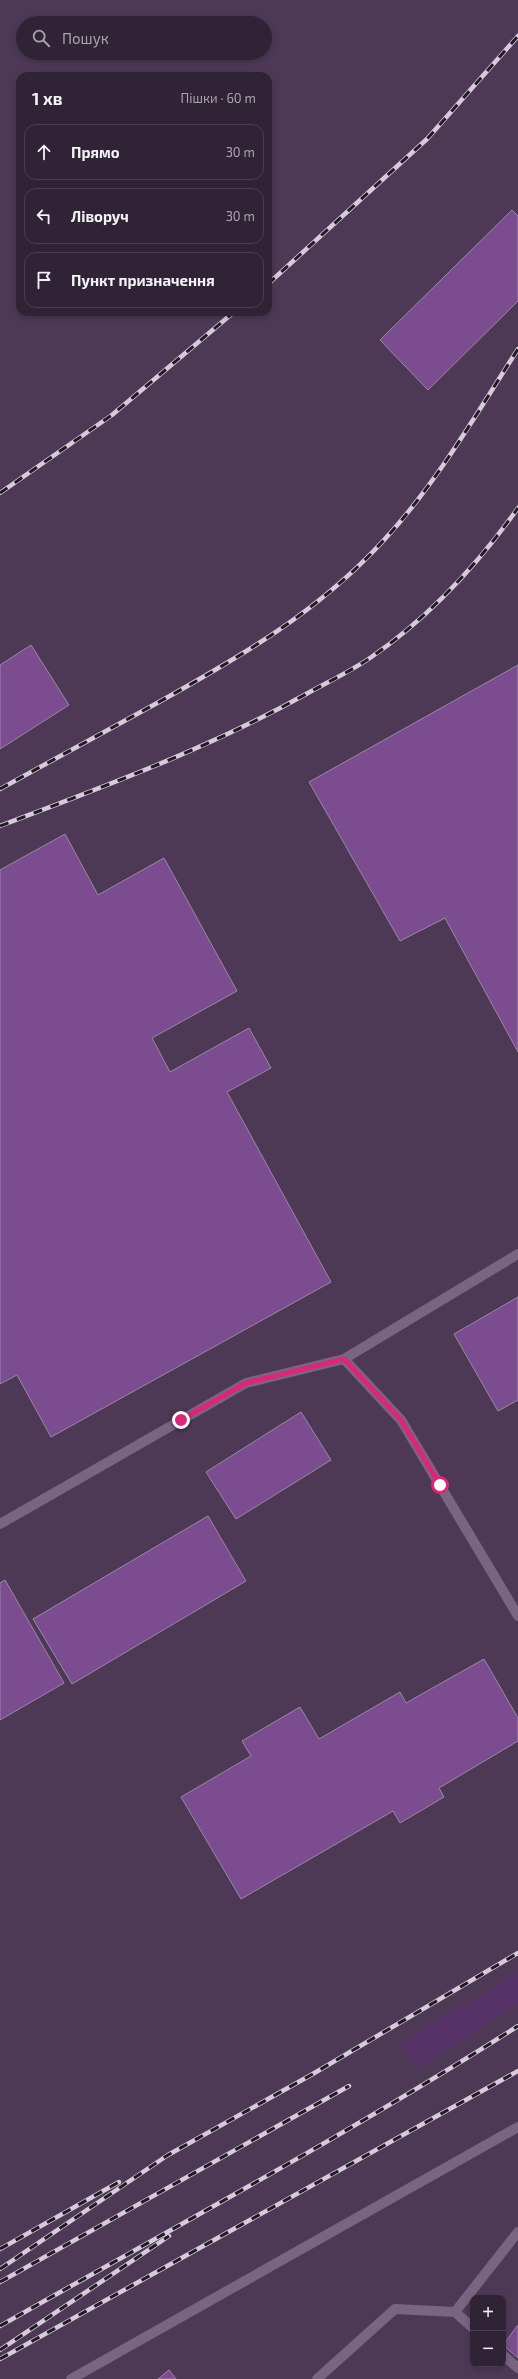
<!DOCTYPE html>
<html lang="uk">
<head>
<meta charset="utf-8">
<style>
  :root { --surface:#302335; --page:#382b3d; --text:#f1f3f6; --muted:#a8a4ad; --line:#4b4050 }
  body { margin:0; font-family:"Exo 2",sans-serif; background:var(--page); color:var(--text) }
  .controls { position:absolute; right:12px; bottom:12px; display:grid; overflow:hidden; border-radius:8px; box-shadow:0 2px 6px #0003 }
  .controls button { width:36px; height:36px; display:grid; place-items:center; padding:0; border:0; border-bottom:1px solid var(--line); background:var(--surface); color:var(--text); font:20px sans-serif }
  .stop { position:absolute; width:12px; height:12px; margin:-9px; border:3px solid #db2777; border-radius:50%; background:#fff }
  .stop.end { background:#db2777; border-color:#fff; box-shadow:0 1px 4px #0008 }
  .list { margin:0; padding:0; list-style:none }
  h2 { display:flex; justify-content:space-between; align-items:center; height:52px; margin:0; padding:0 16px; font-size:17px }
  h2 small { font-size:13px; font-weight:400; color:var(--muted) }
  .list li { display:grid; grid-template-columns:26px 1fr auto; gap:12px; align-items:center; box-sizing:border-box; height:56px; margin:0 8px 8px; padding:0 8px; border:1px solid var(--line); border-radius:12px }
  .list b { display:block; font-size:15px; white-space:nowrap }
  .list em { font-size:13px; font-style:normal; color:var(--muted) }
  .icon { flex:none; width:22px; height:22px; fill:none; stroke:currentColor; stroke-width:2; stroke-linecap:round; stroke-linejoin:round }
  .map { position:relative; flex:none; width:518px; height:2379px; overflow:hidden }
  .search { position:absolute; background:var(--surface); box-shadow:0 2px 6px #0003; left:16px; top:16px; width:256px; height:44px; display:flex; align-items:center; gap:10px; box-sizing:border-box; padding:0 14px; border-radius:22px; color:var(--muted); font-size:15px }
  .panel { position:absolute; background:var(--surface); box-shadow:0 2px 6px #0003; left:16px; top:72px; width:256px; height:244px; border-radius:12px }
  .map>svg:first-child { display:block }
  .built { fill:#4d3955; fill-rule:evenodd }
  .green { fill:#573266 }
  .building { fill:#7b4c8f; stroke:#9b88a4 }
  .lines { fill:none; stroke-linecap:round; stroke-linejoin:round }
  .minor { stroke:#796582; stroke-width:10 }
  .rail-casing { stroke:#d6cbdb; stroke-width:4.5 }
  .rail { stroke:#221b25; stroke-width:3; stroke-dasharray:9; stroke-linecap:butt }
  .route { stroke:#db2777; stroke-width:5 }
</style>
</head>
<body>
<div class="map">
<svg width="518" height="2379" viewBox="0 0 518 2379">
  <rect width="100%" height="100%" fill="#402f47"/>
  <path class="built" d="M0 0H518V2379H0ZM23 23H265V53H23ZM20 76H268V312H20ZM473 2298H503V2364H473Z"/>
  <path class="green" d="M518 1973V2004L417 2068 401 2042Z"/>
  <path class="building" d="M512 210 518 216V301L428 390 380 340Z
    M31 645 69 705 0 749V665Z
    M518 665V1052L445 918 400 941 309 782Z
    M65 834 98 895 164 858 237 991 152 1038 170 1072 249 1028 271 1068 227 1092 331 1282 51 1437 17 1375 0 1384V870Z
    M518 1297V1400L498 1411 454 1334Z
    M301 1412 331 1460 236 1519 206 1472Z
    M208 1516 246 1581 72 1684 33 1619Z
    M5 1580 64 1683 0 1720V1583Z
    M484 1659 518 1718V1741L439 1788 444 1797 400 1823 393 1811 241 1899 181 1797 251 1756 242 1741 300 1707 319 1739 400 1692 406 1703Z
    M518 2325V2358L503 2345Z
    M169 2370 176 2379H158Z"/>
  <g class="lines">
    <path class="minor" d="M344 1359 518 1254
      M0 1524 246 1383 344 1359 401 1420 518 1616
      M473 2328 455 2312 518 2232
      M503 2355 518 2368
      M71 2379 518 2127
      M317 2379 395 2309 455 2312"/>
    <defs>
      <path id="rail" d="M268 284 427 139 518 36
        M0 493 112 415 234 312
        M0 789C53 760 106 731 159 702 243 655 318 612 384 540 436 484 477 413 518 349
        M0 826C105 786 210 748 308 693 328 682 351 671 370 658 427 619 478 564 518 508
        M0 2249 119 2182
        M0 2269 168 2155 311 2075 518 1953
        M0 2282 349 2086
        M0 2326C173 2228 350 2133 518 2026
        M0 2350 169 2236
        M0 2359 518 2071"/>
    </defs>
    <use href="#rail" class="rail-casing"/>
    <use href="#rail" class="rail"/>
  </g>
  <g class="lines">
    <path class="route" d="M181 1420 246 1383 344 1359 401 1420 440 1485"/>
  </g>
</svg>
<div class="controls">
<button>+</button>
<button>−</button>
</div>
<div class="stop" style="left:440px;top:1485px"></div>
<div class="stop end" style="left:181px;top:1420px"></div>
<div class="search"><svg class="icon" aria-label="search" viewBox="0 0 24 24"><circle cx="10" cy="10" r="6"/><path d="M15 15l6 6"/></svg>Пошук</div>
<section class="panel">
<h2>1 хв<small>Пішки · 60 m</small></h2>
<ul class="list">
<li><svg class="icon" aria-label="ahead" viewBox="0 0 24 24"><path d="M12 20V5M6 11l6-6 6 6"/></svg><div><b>Прямо</b></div><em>30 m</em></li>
<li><svg class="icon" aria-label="left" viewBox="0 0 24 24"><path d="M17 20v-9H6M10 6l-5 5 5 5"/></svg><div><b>Ліворуч</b></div><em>30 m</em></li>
<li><svg class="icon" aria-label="arrive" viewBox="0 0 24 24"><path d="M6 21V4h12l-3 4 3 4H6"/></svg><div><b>Пункт призначення</b></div></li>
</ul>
</section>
</div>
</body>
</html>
